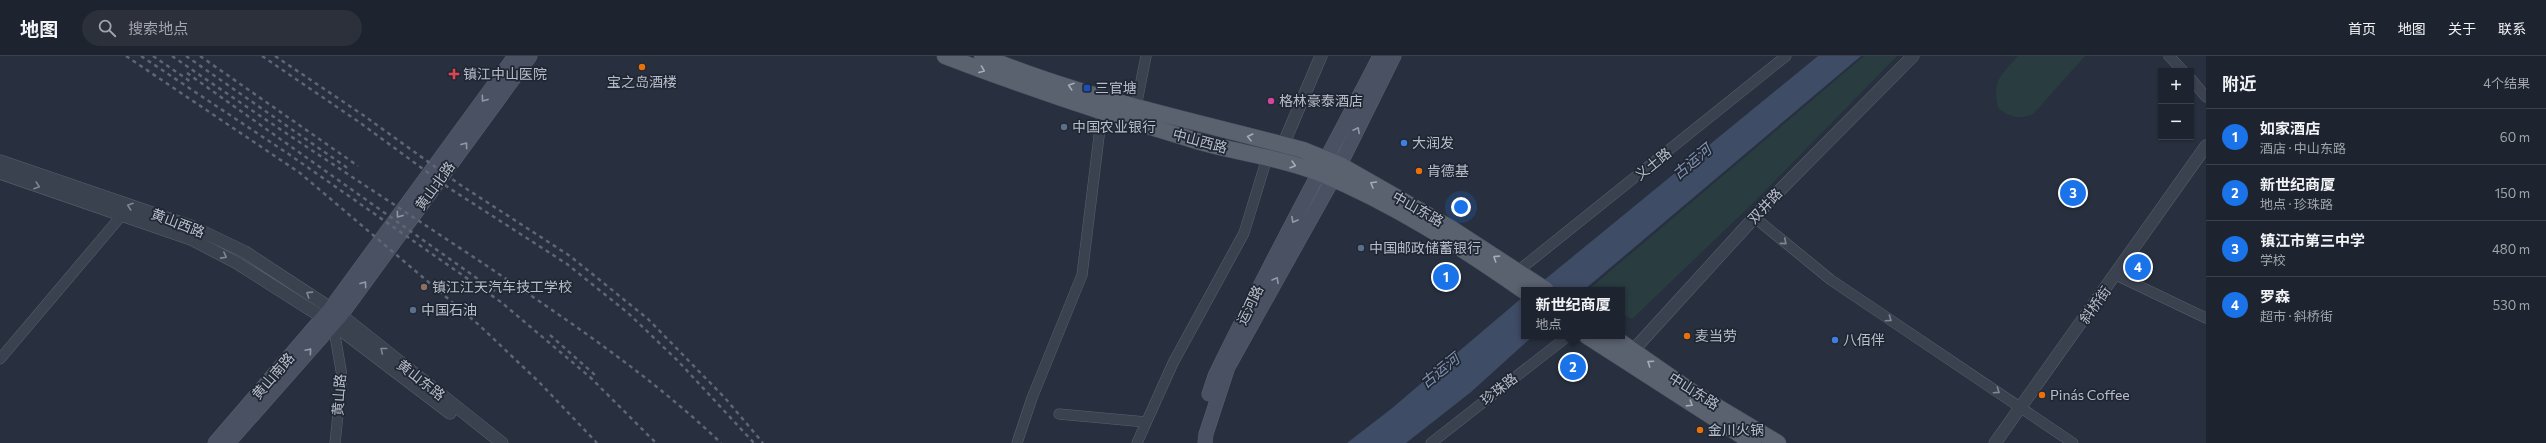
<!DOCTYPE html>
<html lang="zh">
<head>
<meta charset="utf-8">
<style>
  :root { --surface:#1e242f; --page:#2b303b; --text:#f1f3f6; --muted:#a1a4aa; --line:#3c414b; --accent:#1a73e8 }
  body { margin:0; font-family:Commissioner,"Noto Sans SC",sans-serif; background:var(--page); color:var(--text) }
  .controls { position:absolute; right:12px; top:12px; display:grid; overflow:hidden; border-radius:0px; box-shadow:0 1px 3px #0004 }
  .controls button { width:36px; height:36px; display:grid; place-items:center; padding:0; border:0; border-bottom:1px solid var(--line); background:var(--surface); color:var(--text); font:20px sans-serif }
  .you { position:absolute; left:1461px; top:151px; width:14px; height:14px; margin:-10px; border:3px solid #fff; border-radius:50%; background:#1a73e8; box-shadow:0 0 0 6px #1a73e833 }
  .badge { display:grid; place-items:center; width:26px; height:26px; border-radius:50%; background:var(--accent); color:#fff; font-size:13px; font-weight:700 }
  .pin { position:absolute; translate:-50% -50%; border:2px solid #fff; box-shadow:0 1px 4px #0006 }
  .popup { position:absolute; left:1521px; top:231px; width:104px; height:52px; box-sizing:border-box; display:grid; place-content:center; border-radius:0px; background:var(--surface); filter:drop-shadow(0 1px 3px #0005); font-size:13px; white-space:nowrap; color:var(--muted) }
  .popup b { font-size:15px; color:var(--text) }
  .popup::after { content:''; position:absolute; left:50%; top:100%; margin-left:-8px; border:8px solid transparent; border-top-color:var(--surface) }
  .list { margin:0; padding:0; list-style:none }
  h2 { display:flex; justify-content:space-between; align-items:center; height:52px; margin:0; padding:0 16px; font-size:17px }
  h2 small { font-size:13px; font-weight:400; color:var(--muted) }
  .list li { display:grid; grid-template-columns:26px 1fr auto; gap:12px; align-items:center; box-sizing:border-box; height:56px; padding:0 16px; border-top:1px solid var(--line) }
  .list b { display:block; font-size:15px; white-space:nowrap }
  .list p { margin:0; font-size:13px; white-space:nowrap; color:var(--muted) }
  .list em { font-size:13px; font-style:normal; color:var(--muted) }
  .icon { flex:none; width:22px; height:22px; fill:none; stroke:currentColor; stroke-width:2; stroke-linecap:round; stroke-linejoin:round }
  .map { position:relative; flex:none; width:2206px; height:387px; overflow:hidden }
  header { display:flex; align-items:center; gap:24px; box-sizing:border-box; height:56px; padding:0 20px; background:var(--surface); border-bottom:1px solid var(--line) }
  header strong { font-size:19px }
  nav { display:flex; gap:22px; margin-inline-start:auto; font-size:14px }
  .search { width:280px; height:36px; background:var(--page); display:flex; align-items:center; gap:10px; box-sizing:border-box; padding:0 14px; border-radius:22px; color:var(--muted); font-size:15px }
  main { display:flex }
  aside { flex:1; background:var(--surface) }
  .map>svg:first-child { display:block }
  .green { fill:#293c40 }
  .water { fill:#3f4c66 }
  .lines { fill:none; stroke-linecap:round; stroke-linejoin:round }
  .minor-casing { stroke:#59606c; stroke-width:11 }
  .tertiary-casing { stroke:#59606c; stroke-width:13 }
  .secondary-casing { stroke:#59606c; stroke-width:15 }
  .primary-casing { stroke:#454b58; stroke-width:17 }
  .minor { stroke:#3b424f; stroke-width:10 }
  .tertiary { stroke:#3b424f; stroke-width:12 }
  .secondary { stroke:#4a5162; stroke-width:14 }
  .primary { stroke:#5a616f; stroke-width:16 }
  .rail { stroke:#5e6676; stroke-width:2.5; stroke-dasharray:4 4; stroke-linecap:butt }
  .oneway { stroke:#a5abb7 }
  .oneway2 { stroke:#9298a5 }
  .oneway3 { stroke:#808692 }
  .food-dot { fill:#e8710a; stroke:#202734; stroke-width:1.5 }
  .health-dot { fill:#e0444e; stroke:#202734; stroke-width:1.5 }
  .transit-dot { fill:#1a4fb4; stroke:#202734; stroke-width:1.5 }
  .hotel-dot { fill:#d1479c; stroke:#202734; stroke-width:1.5 }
  .service-dot { fill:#5c6f8a; stroke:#202734; stroke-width:1.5 }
  .shop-dot { fill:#3f7fe0; stroke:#202734; stroke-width:1.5 }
  .education-dot { fill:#8d6e63; stroke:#202734; stroke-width:1.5 }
  .labels { text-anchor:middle; stroke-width:3.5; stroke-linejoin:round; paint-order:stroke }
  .poi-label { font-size:14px; fill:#b8bec9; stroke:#202734; text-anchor:start }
  .street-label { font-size:14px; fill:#b8bec9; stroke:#202734 }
  .water-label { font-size:15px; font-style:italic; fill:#8292af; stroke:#202734 }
</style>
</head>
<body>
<header>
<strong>地图</strong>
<div class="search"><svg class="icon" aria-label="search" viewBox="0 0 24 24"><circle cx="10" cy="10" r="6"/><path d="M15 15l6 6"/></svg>搜索地点</div>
<nav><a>首页</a><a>地图</a><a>关于</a><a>联系</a></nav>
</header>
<main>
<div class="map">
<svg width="2206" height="387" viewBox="0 0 2206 387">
  <rect width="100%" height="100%" fill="#28303f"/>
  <path class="green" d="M1864 0H1897L1753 147 1632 263 1622 258V234H1588Z
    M2018 0H2085L2033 58C2019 64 2010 61 1998 52 1992 24 2001 19 2018 0Z"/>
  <path class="water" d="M1818 0H1861L1584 234H1532Z
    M1524 240V280H1533L1471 336 1406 387H1347L1391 353Z"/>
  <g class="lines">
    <defs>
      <path id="minor" d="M2169 0 2183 15
        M2191 23 2206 41
        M1136 51 1146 0
        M1754 161 1831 224 2073 387
        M1518 215 1786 0
        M2116 219 2206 262
        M333 268 342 320 335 387
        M0 303 122 159
        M1059 358 1146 366
        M1017 387 1032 342 1082 219 1102 56
        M1137 387 1173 307 1244 177 1267 102
        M1431 387 1568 280"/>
      <path id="tertiary" d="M1283 89 1321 0
        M0 105 193 171 245 196 341 259 502 387
        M0 117 191 183 237 207 333 268 450 357
        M1628 300 1773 141 1913 0
        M1995 387 2206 90"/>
      <path id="secondary" d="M1209 338 1215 320C1267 212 1325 107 1380 0
        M215 387 331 252 515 0
        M228 387 341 259 530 0
        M1205 387 1206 378 1228 311 1333 123 1394 0"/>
      <path id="primary" d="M945 0C1028 32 1112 60 1197 85 1238 97 1282 102 1322 118 1394 148 1461 191 1524 235
        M982 0C1085 43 1196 65 1303 94L1340 109 1452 173 1546 234
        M1587 280 1753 387
        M1612 280 1691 335 1778 387"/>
    </defs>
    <use href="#minor" class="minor-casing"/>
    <use href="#tertiary" class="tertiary-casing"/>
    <use href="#secondary" class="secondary-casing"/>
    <use href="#primary" class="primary-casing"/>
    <use href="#minor" class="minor"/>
    <use href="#tertiary" class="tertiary"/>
    <use href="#secondary" class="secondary"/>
    <use href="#primary" class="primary"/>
    <path class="rail" d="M126 0 300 117 479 269 540 327 597 387
      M141 0 290 99 501 246 591 322 656 387
      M153 0 191 26
      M172 0C275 71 380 139 484 208 566 263 650 319 721 387
      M186 0 349 113
      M200 0 358 110
      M262 0 359 66 449 132 567 208 628 257 678 305 754 387
      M275 0 363 59 459 128 570 200 648 263 725 342 763 387
      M187 17 495 235
      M550 279 595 319"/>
  </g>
  <defs><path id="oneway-chevron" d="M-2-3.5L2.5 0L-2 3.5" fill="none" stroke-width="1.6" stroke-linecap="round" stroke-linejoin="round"/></defs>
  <g class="oneway">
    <use href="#oneway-chevron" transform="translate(982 14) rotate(21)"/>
    <use href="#oneway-chevron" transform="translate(1071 30) rotate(-162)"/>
    <use href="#oneway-chevron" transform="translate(1250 81) rotate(-166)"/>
    <use href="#oneway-chevron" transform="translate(1293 109) rotate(16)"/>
    <use href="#oneway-chevron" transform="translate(1373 128) rotate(-150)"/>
    <use href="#oneway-chevron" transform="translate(1496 202) rotate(-147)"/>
    <use href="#oneway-chevron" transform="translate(1650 307) rotate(-146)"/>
    <use href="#oneway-chevron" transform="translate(1690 348) rotate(32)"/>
  </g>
  <g class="oneway2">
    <use href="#oneway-chevron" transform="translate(484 43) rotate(126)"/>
    <use href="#oneway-chevron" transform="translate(1357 74) rotate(-63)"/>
    <use href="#oneway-chevron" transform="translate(465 89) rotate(-54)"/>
    <use href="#oneway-chevron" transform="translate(399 159) rotate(126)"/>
    <use href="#oneway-chevron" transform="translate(1294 164) rotate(119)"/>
    <use href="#oneway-chevron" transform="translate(1276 224) rotate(-61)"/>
    <use href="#oneway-chevron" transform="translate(364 228) rotate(-54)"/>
    <use href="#oneway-chevron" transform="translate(309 295) rotate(-49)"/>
  </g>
  <g class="oneway3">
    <use href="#oneway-chevron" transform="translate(37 130) rotate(19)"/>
    <use href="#oneway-chevron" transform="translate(130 150) rotate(-161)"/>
    <use href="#oneway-chevron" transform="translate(1784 186) rotate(40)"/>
    <use href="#oneway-chevron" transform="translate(224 200) rotate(28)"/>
    <use href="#oneway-chevron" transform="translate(309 238) rotate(-147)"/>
    <use href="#oneway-chevron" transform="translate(1889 263) rotate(34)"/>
    <use href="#oneway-chevron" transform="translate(383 294) rotate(-141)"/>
    <use href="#oneway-chevron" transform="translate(1997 335) rotate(34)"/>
  </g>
  <g class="food-dot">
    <circle cx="642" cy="11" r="4"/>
    <circle cx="1419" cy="115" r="4"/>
    <circle cx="1687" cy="280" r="4"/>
    <circle cx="2042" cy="339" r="4"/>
    <circle cx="1700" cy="374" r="4"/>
  </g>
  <path class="health-dot" d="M452 12h4v4h4v4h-4v4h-4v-4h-4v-4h4z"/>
  <rect class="transit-dot" x="1083" y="28" width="8" height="8" rx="2"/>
  <circle class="hotel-dot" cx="1271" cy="45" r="4"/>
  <g class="service-dot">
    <circle cx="1064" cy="71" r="4"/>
    <circle cx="1361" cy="192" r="4"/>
    <circle cx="413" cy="254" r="4"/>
  </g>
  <g class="shop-dot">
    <circle cx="1404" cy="87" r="4"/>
    <circle cx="1835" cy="284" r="4"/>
  </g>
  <circle class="education-dot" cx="424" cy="231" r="4"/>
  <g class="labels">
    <g class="poi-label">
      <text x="463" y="23">镇江中山医院</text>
      <text x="642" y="31" text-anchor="middle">宝之岛酒楼</text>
      <text x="1095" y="37">三官塘</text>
      <text x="1279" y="50">格林豪泰酒店</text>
      <text x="1072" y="76">中国农业银行</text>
      <text x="1412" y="92">大润发</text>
      <text x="1427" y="120">肯德基</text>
      <text x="1369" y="197">中国邮政储蓄银行</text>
      <text x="432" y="236">镇江江天汽车技工学校</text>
      <text x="421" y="259">中国石油</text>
      <text x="1695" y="285">麦当劳</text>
      <text x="1843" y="289">八佰伴</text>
      <text x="2050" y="344">Pinás Coffee</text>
      <text x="1708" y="379">金川火锅</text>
    </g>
    <g class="street-label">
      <text transform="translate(1200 85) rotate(15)" y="5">中山西路</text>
      <text transform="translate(1653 108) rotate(-39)" y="5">义土路</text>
      <text transform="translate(435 130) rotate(-54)" y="5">黄山北路</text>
      <text transform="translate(1765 150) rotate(-47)" y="5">双井路</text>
      <text transform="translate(1418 153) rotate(29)" y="5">中山东路</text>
      <text transform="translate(178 167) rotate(21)" y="5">黄山西路</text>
      <text transform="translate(1250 249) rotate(-64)" y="5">运河路</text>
      <text transform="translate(2095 249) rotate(-54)" y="5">斜桥街</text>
      <text transform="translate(273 320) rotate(-49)" y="5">黄山南路</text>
      <text transform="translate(421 324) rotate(38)" y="5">黄山东路</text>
      <text transform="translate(1499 333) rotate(-38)" y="5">珍珠路</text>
      <text transform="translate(1694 335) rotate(32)" y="5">中山东路</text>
      <text transform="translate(339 339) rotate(-86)" y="5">黄山路</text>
    </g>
    <g class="water-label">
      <text transform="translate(1692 106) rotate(-40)" y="5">古运河</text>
      <text transform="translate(1440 315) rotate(-39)" y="5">古运河</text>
    </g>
  </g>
</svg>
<div class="controls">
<button>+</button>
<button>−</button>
</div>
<div class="you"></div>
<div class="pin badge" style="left:1446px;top:221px">1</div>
<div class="pin badge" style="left:1573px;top:311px">2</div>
<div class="popup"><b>新世纪商厦</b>地点</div>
<div class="pin badge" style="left:2073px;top:137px">3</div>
<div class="pin badge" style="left:2138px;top:211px">4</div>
</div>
<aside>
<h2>附近<small>4个结果</small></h2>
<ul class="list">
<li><span class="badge">1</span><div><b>如家酒店</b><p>酒店 · 中山东路</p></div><em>60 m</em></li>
<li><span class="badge">2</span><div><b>新世纪商厦</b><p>地点 · 珍珠路</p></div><em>150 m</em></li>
<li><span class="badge">3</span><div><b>镇江市第三中学</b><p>学校</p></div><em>480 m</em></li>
<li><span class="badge">4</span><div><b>罗森</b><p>超市 · 斜桥街</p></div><em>530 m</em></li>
</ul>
</aside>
</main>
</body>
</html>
